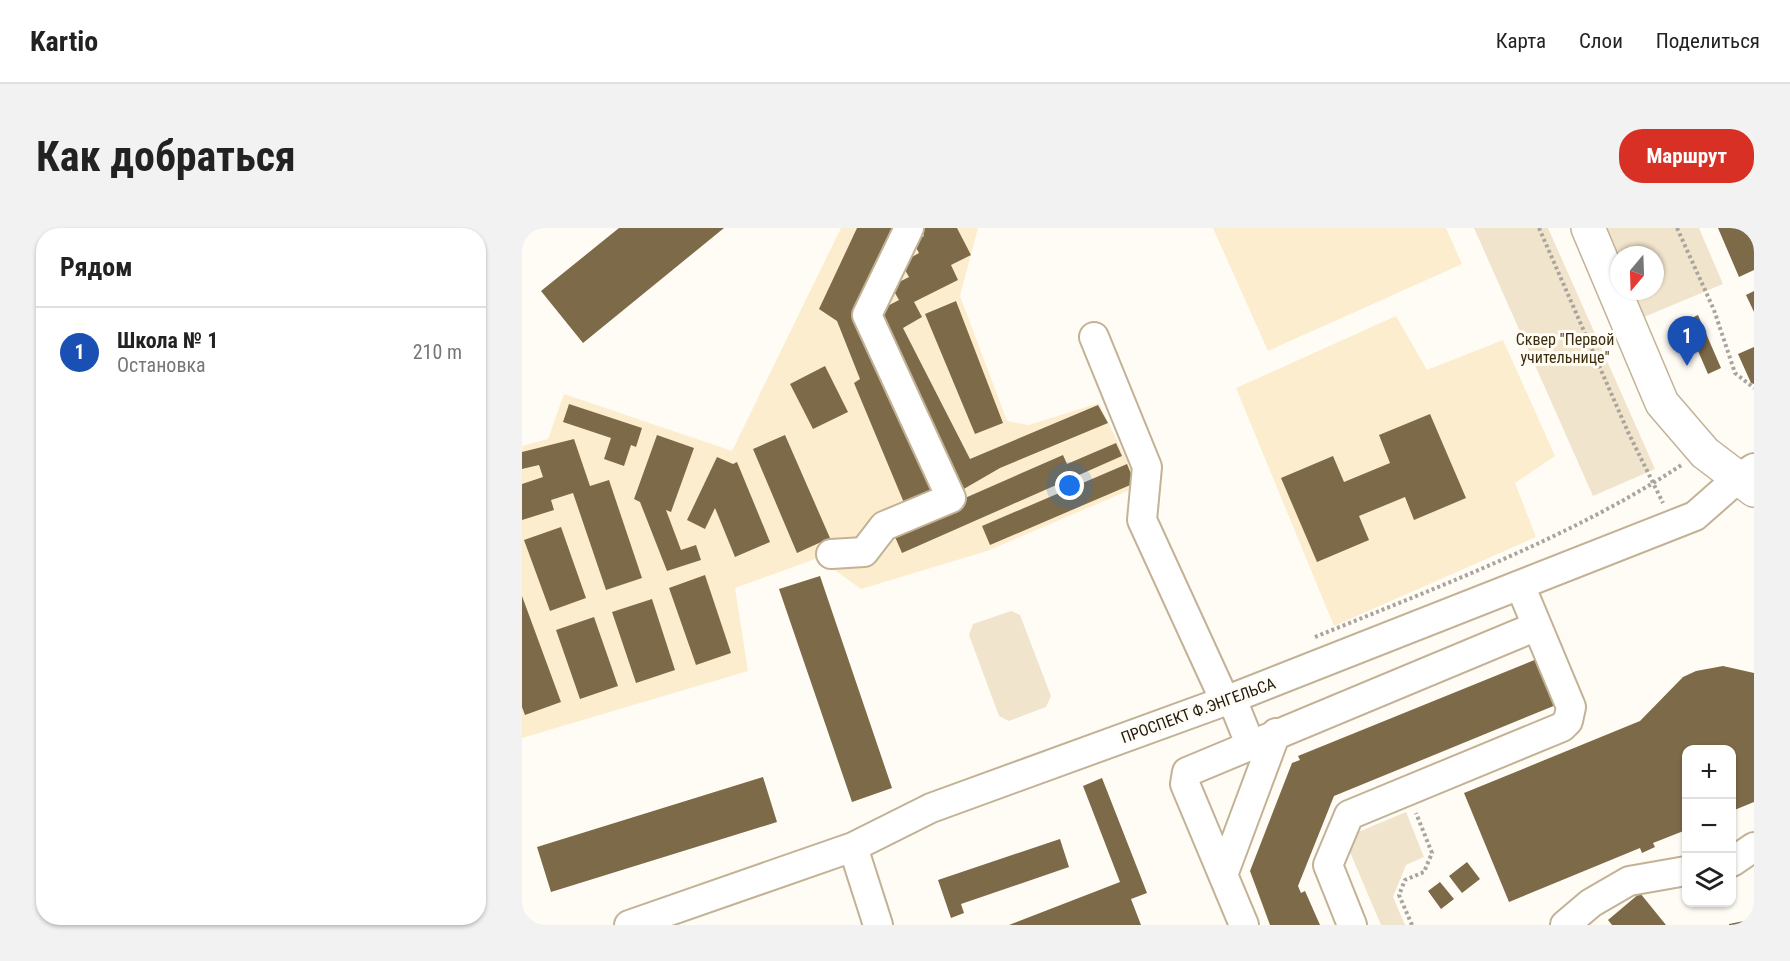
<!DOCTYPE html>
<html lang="ru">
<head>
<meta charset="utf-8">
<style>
  :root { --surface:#fff; --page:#f2f2f2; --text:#222; --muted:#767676; --line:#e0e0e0; --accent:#d93025 }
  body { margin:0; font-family:"Roboto Condensed",sans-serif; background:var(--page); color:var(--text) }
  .controls { position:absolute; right:18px; bottom:18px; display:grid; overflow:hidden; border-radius:12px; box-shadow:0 2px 4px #0004 }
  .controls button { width:54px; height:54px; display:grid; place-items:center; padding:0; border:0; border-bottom:2px solid var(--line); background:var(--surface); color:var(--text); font:30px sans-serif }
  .compass { position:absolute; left:1088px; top:18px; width:54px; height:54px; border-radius:50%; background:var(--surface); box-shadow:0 2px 4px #0004; rotate:199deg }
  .you { position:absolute; left:548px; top:258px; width:21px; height:21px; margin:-15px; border:4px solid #fff; border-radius:50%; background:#1a73e8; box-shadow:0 0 0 9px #1a73e833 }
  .badge { display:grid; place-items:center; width:39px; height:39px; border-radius:50%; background:var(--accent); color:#fff; font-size:20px; font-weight:700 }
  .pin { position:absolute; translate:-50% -50px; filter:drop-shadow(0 2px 3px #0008) }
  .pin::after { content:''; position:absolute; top:32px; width:21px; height:18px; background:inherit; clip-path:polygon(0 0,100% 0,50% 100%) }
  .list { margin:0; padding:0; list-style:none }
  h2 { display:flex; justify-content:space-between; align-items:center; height:78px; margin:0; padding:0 24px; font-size:26px }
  h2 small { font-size:20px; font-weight:400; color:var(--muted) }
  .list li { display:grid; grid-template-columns:39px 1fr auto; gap:18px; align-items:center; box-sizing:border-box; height:90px; padding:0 24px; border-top:2px solid var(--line) }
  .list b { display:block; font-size:22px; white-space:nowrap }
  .list p { margin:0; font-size:20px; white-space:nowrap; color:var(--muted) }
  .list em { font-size:20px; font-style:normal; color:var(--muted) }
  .icon { flex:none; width:33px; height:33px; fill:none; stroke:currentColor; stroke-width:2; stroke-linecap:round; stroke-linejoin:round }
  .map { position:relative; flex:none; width:1232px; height:697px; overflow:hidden; border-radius:24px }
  header { display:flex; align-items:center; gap:36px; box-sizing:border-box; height:84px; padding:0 30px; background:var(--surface); border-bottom:2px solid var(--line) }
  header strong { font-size:28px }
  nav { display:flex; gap:33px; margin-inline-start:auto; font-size:21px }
  .intro { display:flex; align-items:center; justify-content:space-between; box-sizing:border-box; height:144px; padding:0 36px }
  h1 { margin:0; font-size:42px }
  .button { padding:15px 27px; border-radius:24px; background:var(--accent); color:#fff; font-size:21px; font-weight:700 }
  main { display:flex; gap:36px; padding:0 36px }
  aside { flex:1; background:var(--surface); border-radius:24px; box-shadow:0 2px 4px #0004 }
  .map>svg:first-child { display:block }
  .built { fill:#fdedcf }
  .green { fill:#f1e4cc }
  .building { fill:#7d6a48 }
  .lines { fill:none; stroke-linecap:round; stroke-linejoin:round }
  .minor-casing { stroke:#c2b296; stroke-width:32 }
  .major-casing { stroke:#c2b296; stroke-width:36 }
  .path { stroke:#a9a49d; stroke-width:4; stroke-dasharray:3 3; stroke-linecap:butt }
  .minor { stroke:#fff; stroke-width:28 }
  .major { stroke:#fff; stroke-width:33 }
  .labels { text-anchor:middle; stroke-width:6; stroke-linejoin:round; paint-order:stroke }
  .park-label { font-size:16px; fill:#3b2c0d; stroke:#fffbf5 }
  .street-label { font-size:16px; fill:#201a0f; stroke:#fffbf5 }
</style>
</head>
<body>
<header>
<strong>Kartio</strong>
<nav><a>Карта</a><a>Слои</a><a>Поделиться</a></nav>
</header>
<div class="intro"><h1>Как добраться</h1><a class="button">Маршрут</a></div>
<main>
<aside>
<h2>Рядом<small></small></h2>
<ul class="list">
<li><span class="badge" style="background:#1a4fb4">1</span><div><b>Школа № 1</b><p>Остановка</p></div><em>210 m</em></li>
</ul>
</aside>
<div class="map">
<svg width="1232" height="697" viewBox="0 0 1232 697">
  <rect width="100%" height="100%" fill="#fffbf5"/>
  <path class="built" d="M319 0H456L438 68 485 193 507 197 577 175 617 258 465 323 339 361 296 330 213 360 226 443 0 510V218L26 211 42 166 210 223Z
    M691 0H924L940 36 746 123Z
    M874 88 905 142 981 112 1033 228 993 255 1014 309 812 398 714 160Z"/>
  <path class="green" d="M952 0H1026L1133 241 1071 268Z
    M1078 0H1177L1201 56 1117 91 1105 63H1133V27H1097V45Z
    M489 383 498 387 529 468 524 479 487 493 477 488 447 407 451 396Z
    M884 584 902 629 884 637 871 669 883 697H859L822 610Z"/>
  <path class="building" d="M97 0H202L61 115 19 63Z
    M335 0H377L336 85 412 270 385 282 332 155 338 151 315 93 297 81Z
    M398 0H435L449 27 429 37 436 52 392 74 400 89 381 100 448 231 576 177 586 195 478 240 440 262 350 86 377 72 369 58 387 49 379 35 397 25 391 14 402 8Z
    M1196 0H1232V42L1217 49Z
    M1232 63V84L1224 67Z
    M434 73 481 195 453 206 403 86Z
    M1176 87 1199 140 1186 146 1163 93Z
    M1232 119V156L1229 155 1216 126Z
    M303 138 326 184 291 201 268 156Z
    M47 176 120 200 114 219 109 217 102 238 82 231 89 210 41 194Z
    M908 186 944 270 892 292 883 269 837 288 847 312 795 334 759 250 811 228 822 254 868 235 857 207Z
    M135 207 172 220 149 284 144 282 159 322 174 317 179 332 145 343 118 274 112 271Z
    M263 207 308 310 275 325 231 221Z
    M52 211 68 258 87 252 120 350 84 362 51 265 29 272 32 282 0 292V256L21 249 17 237 0 241V224Z
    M594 215 600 228 380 325 370 302 541 227 545 236Z
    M195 229 211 236 215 234 248 314 213 329 193 280 183 301 165 292Z
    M605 236 613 255 468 317 460 298Z
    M39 299 64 370 28 383 2 312Z
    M183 347 209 425 174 437 147 360Z
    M298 348 370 560 330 574 257 361Z
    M0 368 39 474 3 487 0 479Z
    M130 371 153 442 114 455 90 384Z
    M72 389 96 458 58 471 34 402Z
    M1015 431 1034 477 812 568 776 658 779 665 783 663 798 697H748L728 643 770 535 778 532 776 528Z
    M1201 438 1232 445V574L1210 583V522H1164V602L1131 615 1133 619 1120 625 1118 620 987 674 942 565 1118 493 1161 449 1174 443Z
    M241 549 255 594 29 664 15 619Z
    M580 550 625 665 609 671 619 697H487L598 654 561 558Z
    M538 611 547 639 439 676 442 685 429 690 416 652Z
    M945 634 958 651 940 665 927 648Z
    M918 654 932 671 919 681 906 663Z
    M1118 665 1144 697H1090L1086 692Z
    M1232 691V697H1207V696Z"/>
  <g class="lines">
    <defs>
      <path id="minor" d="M572 109 625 239 620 292 703 473
        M309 326 342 324 362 298 429 270 345 87 387 0
        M710 471 728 516
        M331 619 356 697
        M1210 634 1232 619
        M701 647 754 505
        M107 697 331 619 409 580 703 473 1173 288 1215 251 1232 240
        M722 697 663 556 665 544 1015 398
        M830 697 806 637 827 587 1040 499 1046 493 1049 479 998 357
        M1043 697 1069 675 1107 653 1164 643"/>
      <path id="major" d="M1066 0 1140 175 1183 225 1232 262"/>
    </defs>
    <use href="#minor" class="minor-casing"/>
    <use href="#major" class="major-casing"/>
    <path class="path" d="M1017 0 1106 204 1141 275
      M1155 0 1192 82 1213 145 1232 160
      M793 409C913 360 1053 308 1161 236
      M890 697 877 667 883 652 902 644 910 625 894 585"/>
    <use href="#minor" class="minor"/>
    <use href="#major" class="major"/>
  </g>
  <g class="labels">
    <g class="park-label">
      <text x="1043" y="117">Сквер "Первой<tspan x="1043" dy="18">учительнице"</tspan></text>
    </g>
    <g class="street-label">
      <text transform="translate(676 482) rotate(-20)" y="6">ПРОСПЕКТ Ф.ЭНГЕЛЬСА</text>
    </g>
  </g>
</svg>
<div class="controls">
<button>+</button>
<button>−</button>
<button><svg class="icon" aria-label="layers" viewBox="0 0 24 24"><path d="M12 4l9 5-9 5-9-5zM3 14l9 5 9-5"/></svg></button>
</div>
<svg class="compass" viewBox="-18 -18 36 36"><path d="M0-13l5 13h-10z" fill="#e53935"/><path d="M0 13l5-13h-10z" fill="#767676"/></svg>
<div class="you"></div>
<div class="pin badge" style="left:1165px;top:138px;background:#1a4fb4">1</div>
</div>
</main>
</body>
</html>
